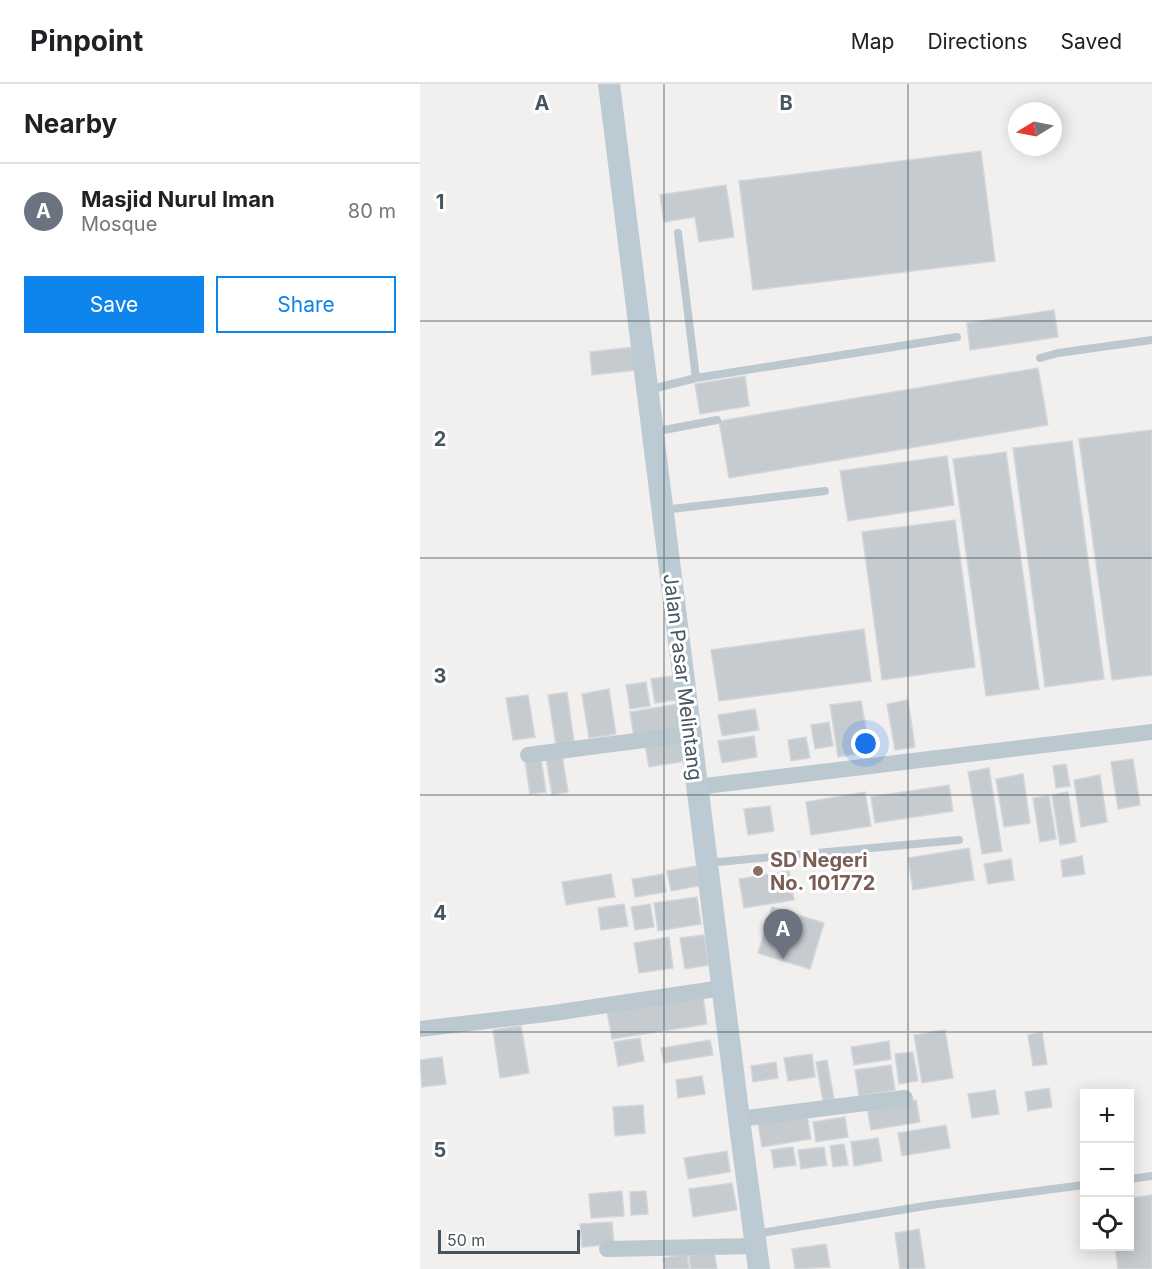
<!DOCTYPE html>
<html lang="en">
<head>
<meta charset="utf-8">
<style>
  :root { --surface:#fff; --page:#f2f2f2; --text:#202124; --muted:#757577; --line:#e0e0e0; --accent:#0e85ed }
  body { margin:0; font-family:Inter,sans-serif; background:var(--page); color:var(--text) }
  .controls { position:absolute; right:18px; bottom:18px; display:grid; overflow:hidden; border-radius:0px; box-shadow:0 3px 15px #0003 }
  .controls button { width:54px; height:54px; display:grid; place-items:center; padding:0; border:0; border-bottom:2px solid var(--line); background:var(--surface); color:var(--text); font:30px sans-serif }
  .compass { position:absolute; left:588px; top:18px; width:54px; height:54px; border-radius:50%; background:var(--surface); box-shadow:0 3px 15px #0003; rotate:260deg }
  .scale { position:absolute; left:18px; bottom:15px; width:142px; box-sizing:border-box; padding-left:6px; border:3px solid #46555e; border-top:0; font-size:16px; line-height:21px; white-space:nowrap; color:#46555e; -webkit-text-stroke:4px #fff; paint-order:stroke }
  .you { position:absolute; left:446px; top:660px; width:21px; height:21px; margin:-15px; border:4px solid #fff; border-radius:50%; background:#1a73e8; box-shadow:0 0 0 9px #1a73e833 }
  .badge { display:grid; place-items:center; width:39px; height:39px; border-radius:50%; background:var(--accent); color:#fff; font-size:20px; font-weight:700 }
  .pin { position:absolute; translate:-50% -50px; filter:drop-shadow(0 2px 3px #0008) }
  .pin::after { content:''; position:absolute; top:32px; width:21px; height:18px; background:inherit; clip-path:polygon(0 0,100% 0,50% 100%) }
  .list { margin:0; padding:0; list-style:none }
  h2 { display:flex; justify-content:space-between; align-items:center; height:78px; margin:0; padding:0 24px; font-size:26px }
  h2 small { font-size:20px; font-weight:400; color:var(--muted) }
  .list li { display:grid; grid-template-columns:39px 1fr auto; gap:18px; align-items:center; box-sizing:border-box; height:96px; padding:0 24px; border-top:2px solid var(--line) }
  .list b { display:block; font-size:22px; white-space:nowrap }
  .list p { margin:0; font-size:20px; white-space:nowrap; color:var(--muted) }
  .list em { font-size:20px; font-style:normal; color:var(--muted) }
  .actions { display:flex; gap:12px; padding:18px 24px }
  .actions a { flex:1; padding:14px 0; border:2px solid var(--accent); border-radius:0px; text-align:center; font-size:21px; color:var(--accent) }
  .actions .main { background:var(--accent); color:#fff }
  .icon { flex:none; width:33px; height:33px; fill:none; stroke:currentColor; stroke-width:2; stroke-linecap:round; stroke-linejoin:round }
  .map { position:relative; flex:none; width:732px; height:1185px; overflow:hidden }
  header { display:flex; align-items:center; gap:36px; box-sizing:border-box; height:84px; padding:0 30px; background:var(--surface); border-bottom:2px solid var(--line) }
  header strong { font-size:28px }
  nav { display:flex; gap:33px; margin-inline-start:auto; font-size:21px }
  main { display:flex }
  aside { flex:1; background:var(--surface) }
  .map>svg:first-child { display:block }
  .building { fill:#c6cbcf; stroke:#d3d6db; stroke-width:1.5 }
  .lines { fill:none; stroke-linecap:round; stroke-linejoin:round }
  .lane { stroke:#bcc8cf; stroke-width:8 }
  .street { stroke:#bcc8cf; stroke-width:16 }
  .secondary { stroke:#bccad4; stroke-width:22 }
  .grid { fill:none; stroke:#46555e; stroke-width:1.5; stroke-opacity:0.55 }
  .education-dot { fill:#8d6e63; stroke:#fff; stroke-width:2 }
  .labels { text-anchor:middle; stroke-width:6; stroke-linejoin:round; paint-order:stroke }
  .street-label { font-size:20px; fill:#46555e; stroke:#fff }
  .education-label { font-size:20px; font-weight:bold; fill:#785e54; stroke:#fff; text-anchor:start }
  .grid-label { font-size:20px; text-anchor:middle; font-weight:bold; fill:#46555e; stroke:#fff; stroke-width:6; stroke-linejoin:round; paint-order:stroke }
</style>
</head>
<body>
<header>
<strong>Pinpoint</strong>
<nav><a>Map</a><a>Directions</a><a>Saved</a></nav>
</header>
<main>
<aside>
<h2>Nearby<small></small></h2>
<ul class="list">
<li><span class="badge" style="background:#6b7280">A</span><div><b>Masjid Nurul Iman</b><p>Mosque</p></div><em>80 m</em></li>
</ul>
<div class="actions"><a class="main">Save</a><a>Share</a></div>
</aside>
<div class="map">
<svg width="732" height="1185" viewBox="0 0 732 1185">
  <rect width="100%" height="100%" fill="#f2efef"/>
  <path class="building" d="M561 67 575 177 333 206 319 97Z
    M306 101 314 153 279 158 275 133 244 138 240 111Z
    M634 226 638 253 550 266 547 239Z
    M214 263 217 286 172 291 170 268Z
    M618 284 628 341 309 394 299 337Z
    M325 292 329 322 280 330 275 300Z
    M732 346V591L692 596 659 355Z
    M652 357 684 595 625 603 593 364Z
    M586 368 619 605 566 612 533 375Z
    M527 372 534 421 428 437 420 387Z
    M535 436 555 583 462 596 442 448Z
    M444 545 451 597 299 617 291 566Z
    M252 592 256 616 235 619 231 595Z
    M226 598 230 622 210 625 206 601Z
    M189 605 196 650 169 654 162 610Z
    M147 608 154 658 136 661 128 611Z
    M108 611 115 653 93 656 86 614Z
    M488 616 495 663 475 666 467 620Z
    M441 617 450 668 418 673 410 621Z
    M257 620 261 646 214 653 210 628Z
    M335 625 339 646 302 652 298 631Z
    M409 638 413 662 395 665 391 641Z
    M334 652 337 673 302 679 298 657Z
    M386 653 390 674 371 677 368 656Z
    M262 655 266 677 229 683 225 660Z
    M142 671 148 708 132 711 126 674Z
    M121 675 126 708 110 710 105 677Z
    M713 675 720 721 698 725 691 678Z
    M646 680 650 702 636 704 633 682Z
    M569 684 582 767 562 770 548 688Z
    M603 690 610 739 584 743 576 695Z
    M680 691 687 738 661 743 654 696Z
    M529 701 533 727 455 739 451 713Z
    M445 708 451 742 391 751 386 718Z
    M648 708 656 758 640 761 632 711Z
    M629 712 636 755 620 758 613 714Z
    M350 722 354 747 328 751 324 725Z
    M549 764 554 796 493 806 488 774Z
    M662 772 665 790 643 793 641 776Z
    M591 775 594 796 568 800 564 780Z
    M276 782 279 802 251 807 247 787Z
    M369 787 374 816 324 824 319 795Z
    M191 790 195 813 146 821 142 798Z
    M243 790 246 808 215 813 212 795Z
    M277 813 281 840 238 847 234 819Z
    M204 820 208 842 181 846 178 824Z
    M230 820 234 843 215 846 211 823Z
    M352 823 404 839 390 885 338 869Z
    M284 851 289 881 265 885 260 854Z
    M249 853 253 884 219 889 214 859Z
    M283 912 287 940 192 955 187 927Z
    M101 942 109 989 80 994 73 946Z
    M525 946 533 994 502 999 494 951Z
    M622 948 627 980 613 982 608 951Z
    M220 954 224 977 198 982 194 958Z
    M290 956 293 971 244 979 241 964Z
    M469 957 471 975 434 981 431 963Z
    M493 968 498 997 479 1000 475 970Z
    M392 970 395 993 368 997 364 974Z
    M22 973 26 1000 2 1003 0 976Z
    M407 976 414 1015 403 1017 396 978Z
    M356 978 358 994 333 998 331 982Z
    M471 981 475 1006 439 1012 435 986Z
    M282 992 285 1010 258 1014 256 996Z
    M629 1004 632 1023 608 1027 605 1008Z
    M575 1006 579 1030 552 1034 548 1010Z
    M496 1016 500 1038 451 1046 447 1024Z
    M223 1021 225 1049 195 1052 193 1023Z
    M387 1031 391 1055 342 1063 338 1039Z
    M425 1033 428 1053 396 1058 393 1038Z
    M526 1041 530 1064 482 1072 478 1049Z
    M458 1054 462 1077 434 1082 431 1058Z
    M424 1060 428 1081 413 1083 410 1062Z
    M373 1063 376 1081 354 1084 351 1066Z
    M404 1063 407 1081 381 1085 378 1066Z
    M307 1067 310 1088 268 1095 264 1074Z
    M312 1099 317 1126 273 1133 269 1105Z
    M202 1107 204 1132 171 1134 169 1110Z
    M226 1107 228 1130 211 1131 210 1108Z
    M732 1111V1185H698L695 1162H710V1114Z
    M192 1138 194 1160 162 1163 160 1140Z
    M499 1145 505 1184 480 1185 475 1149Z
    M406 1160 410 1183 375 1185 372 1165Z
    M294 1167 297 1185H271L269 1172Z
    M267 1170 269 1185H245L243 1174Z"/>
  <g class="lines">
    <path class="lane" d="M620 274 638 269 732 256
      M276 294 537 253
      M228 306 276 294 258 149
      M233 348 297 336
      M243 426 405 407
      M287 779 539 756
      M710 1095 732 1092
      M335 1150 511 1121 664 1101"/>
    <path class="street" d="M108 671 270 650
      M277 703 732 648
      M0 945 134 929 302 904
      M319 1035 485 1014
      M187 1165 336 1162"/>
    <path class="secondary" d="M189 0 319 1035 339 1185"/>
  </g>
  <path class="grid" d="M244 0V1185M488 0V1185M0 237H732M0 474H732M0 711H732M0 948H732"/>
  <circle class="education-dot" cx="338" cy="787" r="6"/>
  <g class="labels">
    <g class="street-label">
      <text transform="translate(263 593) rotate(83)" y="7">Jalan Pasar Melintang</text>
    </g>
    <g class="education-label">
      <text x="350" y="783">SD Negeri<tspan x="350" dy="23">No. 101772</tspan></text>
    </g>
  </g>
  <g class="grid-label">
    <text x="122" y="26">A</text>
    <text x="366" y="26">B</text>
    <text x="20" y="125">1</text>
    <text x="20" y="362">2</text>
    <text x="20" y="599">3</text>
    <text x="20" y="836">4</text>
    <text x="20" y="1073">5</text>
  </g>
</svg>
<div class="controls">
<button>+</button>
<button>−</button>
<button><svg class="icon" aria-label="locate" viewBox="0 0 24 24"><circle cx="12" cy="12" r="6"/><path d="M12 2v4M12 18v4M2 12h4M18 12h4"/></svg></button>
</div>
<svg class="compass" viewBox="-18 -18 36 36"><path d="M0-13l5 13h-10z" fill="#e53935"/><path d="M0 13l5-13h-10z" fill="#757577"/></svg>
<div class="scale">50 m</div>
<div class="you"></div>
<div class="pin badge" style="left:363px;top:875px;background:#6b7280">A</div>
</div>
</main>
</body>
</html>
